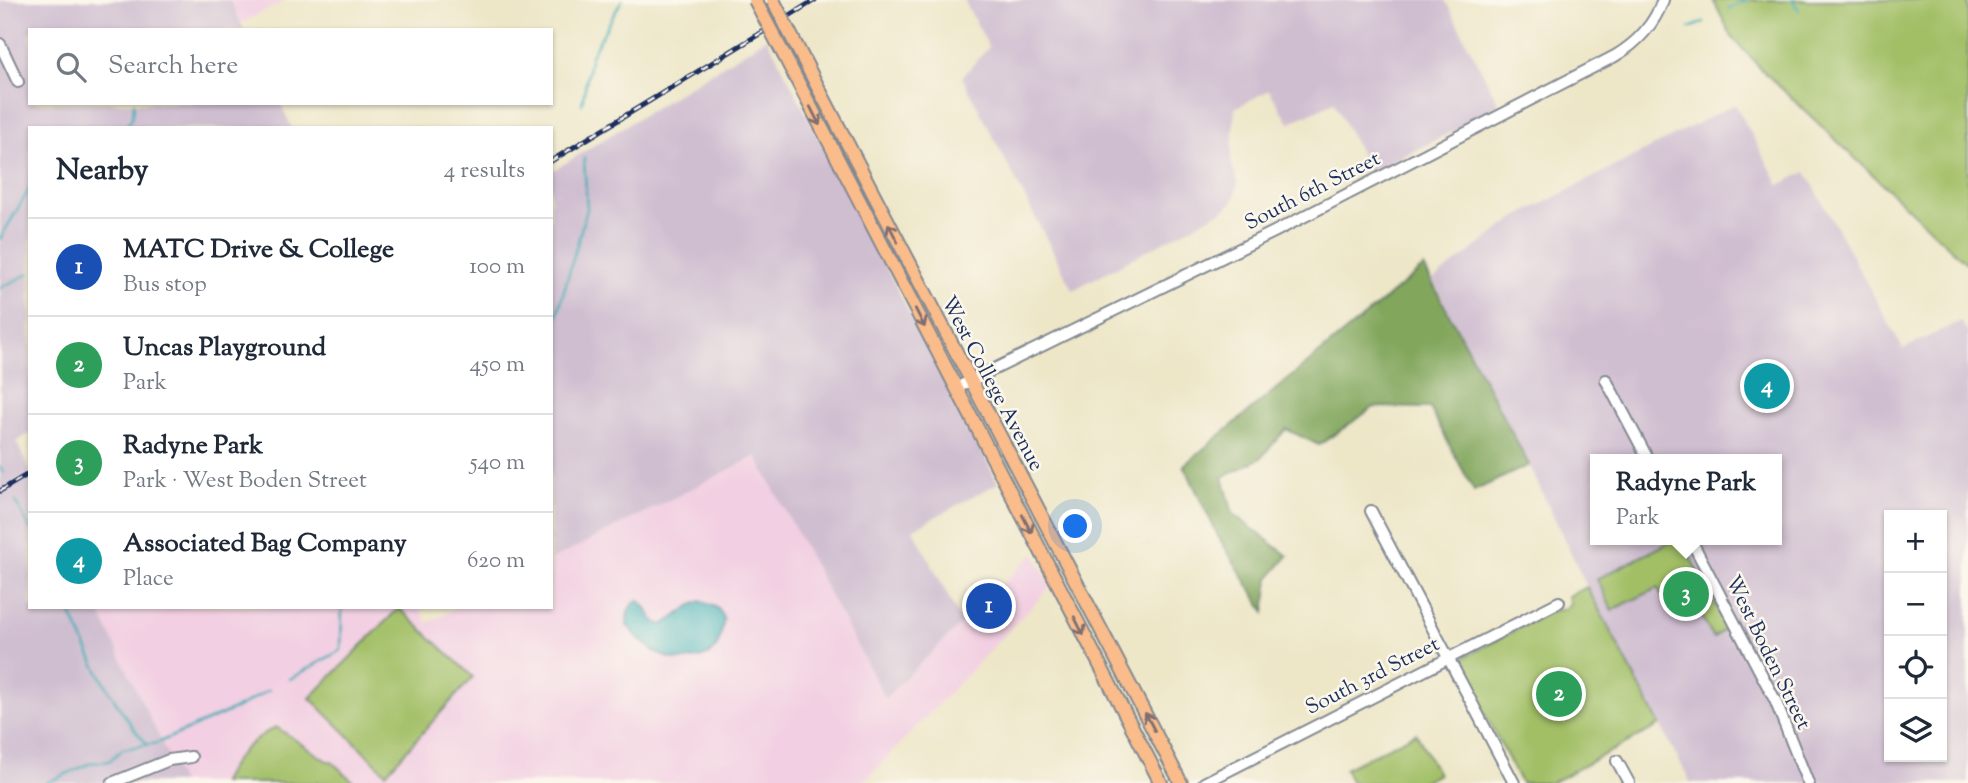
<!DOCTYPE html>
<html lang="en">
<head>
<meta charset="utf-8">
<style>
  :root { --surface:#fff; --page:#f2f2f3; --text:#1f2937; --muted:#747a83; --line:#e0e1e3; --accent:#0b8043 }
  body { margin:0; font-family:"Sorts Mill Goudy",serif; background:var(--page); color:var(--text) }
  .controls { position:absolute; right:21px; bottom:21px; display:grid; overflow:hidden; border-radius:0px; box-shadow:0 2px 5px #0004 }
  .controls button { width:63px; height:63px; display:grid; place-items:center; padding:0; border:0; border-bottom:2px solid var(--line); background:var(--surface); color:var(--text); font:35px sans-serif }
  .you { position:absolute; left:1076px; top:527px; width:24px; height:24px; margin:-18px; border:5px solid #fff; border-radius:50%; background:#1a73e8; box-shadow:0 0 0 10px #1a73e833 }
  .badge { display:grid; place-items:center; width:46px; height:46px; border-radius:50%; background:var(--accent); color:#fff; font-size:23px; font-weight:700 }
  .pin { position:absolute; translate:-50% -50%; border:4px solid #fff; box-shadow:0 2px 7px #0006 }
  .popup { position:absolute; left:1590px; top:454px; width:192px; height:91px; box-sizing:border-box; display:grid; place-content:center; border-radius:0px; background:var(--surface); filter:drop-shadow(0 2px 5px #0005); font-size:23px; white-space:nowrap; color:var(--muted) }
  .popup b { font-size:26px; color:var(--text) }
  .popup::after { content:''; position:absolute; left:50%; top:100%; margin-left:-14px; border:14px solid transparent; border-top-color:var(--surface) }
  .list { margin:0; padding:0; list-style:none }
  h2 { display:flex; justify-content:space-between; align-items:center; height:91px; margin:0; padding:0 28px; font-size:30px }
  h2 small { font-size:23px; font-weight:400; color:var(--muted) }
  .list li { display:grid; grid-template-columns:46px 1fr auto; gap:21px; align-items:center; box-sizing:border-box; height:98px; padding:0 28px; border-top:2px solid var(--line) }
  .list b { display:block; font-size:26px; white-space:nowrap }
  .list p { margin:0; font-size:23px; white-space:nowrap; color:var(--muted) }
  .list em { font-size:23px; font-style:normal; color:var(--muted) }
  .icon { flex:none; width:38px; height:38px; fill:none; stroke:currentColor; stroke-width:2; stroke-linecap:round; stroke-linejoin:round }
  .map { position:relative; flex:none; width:1968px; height:783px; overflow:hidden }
  .search { position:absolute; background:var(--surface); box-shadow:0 2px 5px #0004; left:28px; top:28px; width:525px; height:77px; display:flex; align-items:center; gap:18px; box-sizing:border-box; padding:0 24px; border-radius:0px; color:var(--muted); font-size:26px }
  .panel { position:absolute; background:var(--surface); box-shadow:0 2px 5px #0004; left:28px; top:126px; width:525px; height:483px; border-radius:0px }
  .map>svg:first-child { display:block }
  .built { fill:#f2cfe2 }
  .industrial { fill:#cfbdd0; fill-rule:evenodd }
  .green { fill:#a2bf66; stroke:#5e7762; stroke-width:2 }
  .forest { fill:#81a65b; stroke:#4e6a5c; stroke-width:2 }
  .water { fill:#3bacb5; stroke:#2b6e8a; stroke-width:2 }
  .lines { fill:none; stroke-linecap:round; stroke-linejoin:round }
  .stream { stroke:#3bacb5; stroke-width:2.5 }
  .minor-casing { stroke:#848a92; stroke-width:14 }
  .major-casing { stroke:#848a92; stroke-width:16 }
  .minor { stroke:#fff; stroke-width:10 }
  .major { stroke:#f9bc8a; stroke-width:12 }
  .rail-casing { stroke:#1b2f5e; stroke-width:5 }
  .rail { stroke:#fbf7ec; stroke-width:2.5; stroke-dasharray:8; stroke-linecap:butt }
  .major-bridge-casing { stroke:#848a92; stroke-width:16; stroke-linecap:butt }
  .major-bridge { stroke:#f9bc8a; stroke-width:12 }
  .oneway { stroke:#7f6e72 }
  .labels { text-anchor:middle; stroke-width:5; stroke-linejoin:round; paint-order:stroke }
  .street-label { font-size:21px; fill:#1b2f5e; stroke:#fbf7ec }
</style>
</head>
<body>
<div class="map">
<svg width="1968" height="783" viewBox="0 0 1968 783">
  <rect width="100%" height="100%" fill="#fbf7ec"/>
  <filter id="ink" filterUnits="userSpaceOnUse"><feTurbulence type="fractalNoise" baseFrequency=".0143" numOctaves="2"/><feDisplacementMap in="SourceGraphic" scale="14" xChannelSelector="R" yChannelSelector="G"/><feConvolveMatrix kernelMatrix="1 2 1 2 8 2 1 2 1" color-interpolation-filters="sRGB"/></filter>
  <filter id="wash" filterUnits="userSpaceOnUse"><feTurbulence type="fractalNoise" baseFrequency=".00686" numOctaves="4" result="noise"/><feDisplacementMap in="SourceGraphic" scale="28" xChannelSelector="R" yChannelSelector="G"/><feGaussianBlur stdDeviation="1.57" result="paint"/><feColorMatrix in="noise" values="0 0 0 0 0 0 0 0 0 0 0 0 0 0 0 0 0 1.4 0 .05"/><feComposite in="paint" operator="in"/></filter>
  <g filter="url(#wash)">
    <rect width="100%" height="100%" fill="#ede6c7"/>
    <path class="built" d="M230 0H287L241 23Z
      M756 456 885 698 1034 553 1051 586 863 783H181L97 607H419L428 623 458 607H551V560Z"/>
    <path class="industrial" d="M0 0H230L244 30H30V103H280L292 128H30V433L16 442 30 470V607H97L181 783H0Z
      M964 0H1445L1501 108 1370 172 1334 102 1289 123 1269 90 1235 108 1231 163 1238 182 1235 197 1227 208 1073 290 962 77 989 47Z
      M767 38 998 483 913 529 962 623 885 698 756 456 551 560V172Z
      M1735 104 1779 185 1806 172 1903 349 1961 321 1968 333V783H1691L1587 587 1529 465 1433 280 1515 218ZM1595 459H1777V540H1595ZM1889 515H1942V757H1889Z"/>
    <path class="green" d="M1713 0H1968V265L1762 70 1732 37Z
      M1674 540H1681L1727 627 1713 638 1693 600 1671 612 1658 588 1612 610 1597 579Z
      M1587 587 1660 725 1551 783H1521L1457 661 1552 611 1564 609 1570 604 1568 596Z
      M399 608 473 677 386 773 310 698Z
      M276 727 327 761H331L355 783H222C234 756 250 741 276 727Z
      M1416 733 1438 774 1421 783H1352L1345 769Z"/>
    <path class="forest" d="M1424 267 1529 465 1474 491 1430 408 1374 407 1319 445 1286 429 1261 458 1223 477 1233 514 1288 556 1269 578 1265 612 1218 536 1184 465Z"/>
    <path class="water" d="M638 600C649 607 648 619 662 625 677 618 685 606 701 601L718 608 724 618C722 628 721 642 714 650 709 656 701 658 693 659 665 665 644 646 627 625 627 613 627 607 638 600Z"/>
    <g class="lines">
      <path class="stream" d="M1792 0 1799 10
        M1729 9 1747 0
        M1690 28 1704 22
        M582 104 591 55 622 0
        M123 128C132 123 134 113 134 103
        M0 239 30 188
        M0 288 30 273
        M551 337 587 209 584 158
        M0 467 3 473
        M16 502 30 529
        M68 607C89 654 112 705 146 743
        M290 679 341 650 342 607
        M46 783 91 763 109 761 123 749 157 743 239 707 269 690"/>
    </g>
  </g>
  <g filter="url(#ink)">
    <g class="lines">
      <defs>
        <path id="minor" d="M0 44 18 82
          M1606 380 1648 459
          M956 388 1276 231 1615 56C1637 43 1654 25 1663 0
          M1371 511 1514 783
          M1691 540 1775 700 1808 783
          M1617 761 1629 783
          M112 783 169 760 191 757
          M1204 783 1559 602"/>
        <path id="major" d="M797 47 1181 783
          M784 55 1161 783"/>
      </defs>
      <use href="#minor" class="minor-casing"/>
      <use href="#major" class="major-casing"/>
      <use href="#minor" class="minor"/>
      <use href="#major" class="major"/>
      <defs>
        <path id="rail" d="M551 161 815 0
          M0 491 30 473"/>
      </defs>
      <use href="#rail" class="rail-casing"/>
      <use href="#rail" class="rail"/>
      <defs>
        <path id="major-bridge" d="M755 0 784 55
          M773 0 797 47"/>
      </defs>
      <use href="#major-bridge" class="major-bridge-casing"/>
      <use href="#major-bridge" class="major-bridge"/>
    </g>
    <defs><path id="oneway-shaft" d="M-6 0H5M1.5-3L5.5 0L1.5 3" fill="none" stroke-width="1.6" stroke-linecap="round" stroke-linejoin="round" transform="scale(1.75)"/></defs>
    <g class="oneway">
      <use href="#oneway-shaft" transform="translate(815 116) rotate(63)"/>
      <use href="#oneway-shaft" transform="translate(893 233) rotate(-117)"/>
      <use href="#oneway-shaft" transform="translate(920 318) rotate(63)"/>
      <use href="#oneway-shaft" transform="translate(1027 524) rotate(63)"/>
      <use href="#oneway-shaft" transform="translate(1079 626) rotate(63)"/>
      <use href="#oneway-shaft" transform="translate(1150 722) rotate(-118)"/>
    </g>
  </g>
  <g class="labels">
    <g class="street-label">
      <text transform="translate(1312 190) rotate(-27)" y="7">South 6th Street</text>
      <text transform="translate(993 383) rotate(62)" y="7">West College Avenue</text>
      <text transform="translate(1769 652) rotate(64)" y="7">West Boden Street</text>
      <text transform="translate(1372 675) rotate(-27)" y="7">South 3rd Street</text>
    </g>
  </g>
</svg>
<div class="controls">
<button>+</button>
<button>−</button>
<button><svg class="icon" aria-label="locate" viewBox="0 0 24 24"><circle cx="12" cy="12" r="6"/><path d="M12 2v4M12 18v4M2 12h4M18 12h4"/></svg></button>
<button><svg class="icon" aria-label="layers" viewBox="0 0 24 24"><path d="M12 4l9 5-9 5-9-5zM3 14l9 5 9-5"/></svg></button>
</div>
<div class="you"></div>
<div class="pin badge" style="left:989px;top:606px;background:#1a4fb4">1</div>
<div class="pin badge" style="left:1559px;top:694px;background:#2e9e5b">2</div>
<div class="pin badge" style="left:1686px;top:594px;background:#2e9e5b">3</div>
<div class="popup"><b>Radyne Park</b>Park</div>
<div class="pin badge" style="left:1767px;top:386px;background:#0f9aa8">4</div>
<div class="search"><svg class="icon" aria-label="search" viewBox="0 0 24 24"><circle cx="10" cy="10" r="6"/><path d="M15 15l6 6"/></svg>Search here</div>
<section class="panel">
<h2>Nearby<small>4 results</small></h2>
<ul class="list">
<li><span class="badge" style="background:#1a4fb4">1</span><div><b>MATC Drive &amp; College</b><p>Bus stop</p></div><em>100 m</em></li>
<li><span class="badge" style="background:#2e9e5b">2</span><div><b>Uncas Playground</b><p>Park</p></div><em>450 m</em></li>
<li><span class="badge" style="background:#2e9e5b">3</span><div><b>Radyne Park</b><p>Park · West Boden Street</p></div><em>540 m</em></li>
<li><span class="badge" style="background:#0f9aa8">4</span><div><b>Associated Bag Company</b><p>Place</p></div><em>620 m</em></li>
</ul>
</section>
</div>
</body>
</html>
